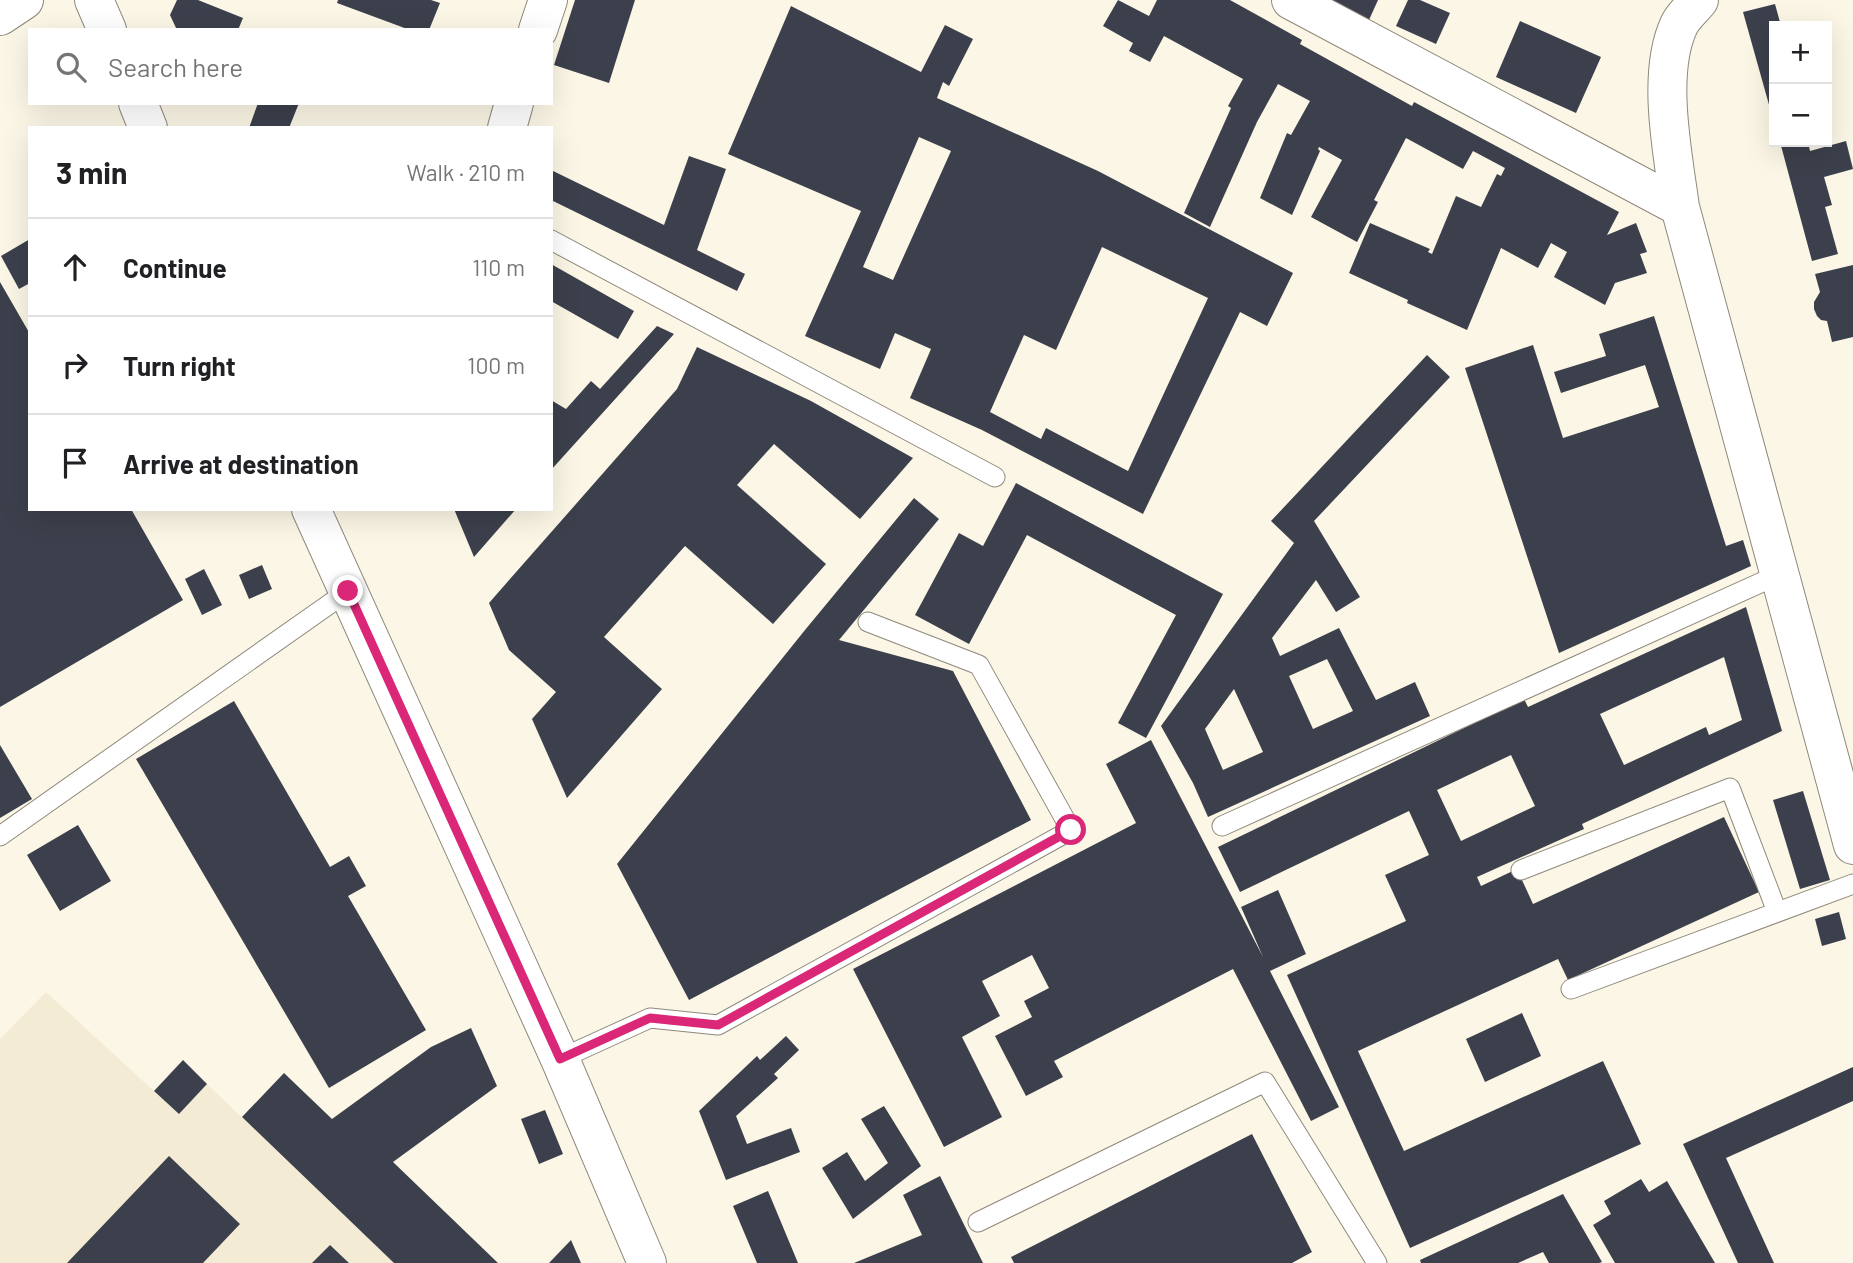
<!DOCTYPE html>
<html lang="en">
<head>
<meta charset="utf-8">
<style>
  :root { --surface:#fff; --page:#f2f2f2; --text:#202124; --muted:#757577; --line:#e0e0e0 }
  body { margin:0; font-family:Barlow,sans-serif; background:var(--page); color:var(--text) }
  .controls { position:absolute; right:21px; top:21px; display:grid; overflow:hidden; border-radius:0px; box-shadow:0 7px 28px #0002 }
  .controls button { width:63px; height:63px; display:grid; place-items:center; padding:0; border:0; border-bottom:2px solid var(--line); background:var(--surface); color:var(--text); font:35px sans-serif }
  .stop { position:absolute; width:21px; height:21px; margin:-16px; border:5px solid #db2777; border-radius:50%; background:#fff }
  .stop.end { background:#db2777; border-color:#fff; box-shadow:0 2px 7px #0008 }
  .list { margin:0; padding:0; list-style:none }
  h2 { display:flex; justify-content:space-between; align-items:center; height:91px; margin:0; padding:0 28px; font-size:30px }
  h2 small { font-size:23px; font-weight:400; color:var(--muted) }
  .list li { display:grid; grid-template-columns:46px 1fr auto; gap:21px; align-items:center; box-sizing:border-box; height:98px; padding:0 28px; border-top:2px solid var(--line) }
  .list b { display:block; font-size:26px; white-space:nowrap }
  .list em { font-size:23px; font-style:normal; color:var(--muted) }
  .icon { flex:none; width:38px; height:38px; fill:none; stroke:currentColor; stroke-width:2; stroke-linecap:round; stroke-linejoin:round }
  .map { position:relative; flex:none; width:1853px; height:1263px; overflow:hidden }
  .search { position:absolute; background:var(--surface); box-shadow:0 7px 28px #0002; left:28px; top:28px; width:525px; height:77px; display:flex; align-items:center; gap:18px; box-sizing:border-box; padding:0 24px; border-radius:0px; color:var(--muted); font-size:26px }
  .panel { position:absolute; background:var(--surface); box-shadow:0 7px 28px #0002; left:28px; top:126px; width:525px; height:385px; border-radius:0px }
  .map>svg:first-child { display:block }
  .built { fill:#f3ebd4 }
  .building { fill:#3c404c; fill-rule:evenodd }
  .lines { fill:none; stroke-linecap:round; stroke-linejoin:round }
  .lane-casing { stroke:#8e897b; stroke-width:21 }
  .street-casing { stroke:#8e897b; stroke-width:40 }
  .secondary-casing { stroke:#8e897b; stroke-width:40 }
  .lane { stroke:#fff; stroke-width:19 }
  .street { stroke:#fff; stroke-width:38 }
  .secondary { stroke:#fff; stroke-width:38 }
  .route { stroke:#db2777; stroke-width:9 }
</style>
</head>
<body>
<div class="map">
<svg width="1853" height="1263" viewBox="0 0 1853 1263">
  <rect width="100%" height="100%" fill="#fbf6e5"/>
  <path class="built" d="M46 992 179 1114 207 1084 394 1263H0V1039Z"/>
  <path class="building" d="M177 0H198L243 18 238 30H177L170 15Z
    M338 0H431L440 3 429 30H410L337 3Z
    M575 0H635L609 83 554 65Z
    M1118 0 1149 16 1157 0H1230L1302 40 1300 44 1412 106 1414 102 1619 212 1607 235 1636 223 1647 252 1640 254 1647 273 1615 283 1605 305 1554 277 1567 252 1551 243 1538 268 1501 248 1467 330 1407 303 1408 300 1349 273 1370 223 1430 249 1428 252 1432 254 1456 196 1481 207 1497 174 1501 176 1505 168 1473 151 1463 169 1406 138 1374 200 1378 202 1357 242 1311 217 1342 160 1319 147 1318 149 1320 151 1292 215 1260 198 1287 133 1291 135 1310 101 1278 84 1257 122 1210 227 1184 213 1231 108 1228 106 1243 79 1164 36 1150 62 1129 51 1133 43 1103 26Z
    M1327 0H1378L1369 20Z
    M1408 0H1420L1450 13 1436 44 1396 26Z
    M1775 4 1781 26H1774L1773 119 1743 12Z
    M791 6 921 72 945 25 973 39 949 86 943 82 937 98 1098 171 1293 273 1267 326 1240 312 1143 514 982 430 910 398 931 349 895 333 880 369 805 336 861 211 728 154ZM919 137 951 151 893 280 863 267ZM1102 247 1208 298 1128 471 1046 428 1041 439 990 412 1024 335 1056 350Z
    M1520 21 1601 57 1576 113 1496 77Z
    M258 103H299L289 128H249Z
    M1846 141 1853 169 1824 177 1832 205 1825 207 1838 254 1812 261 1780 142H1808L1810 151Z
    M689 156 726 169 697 250 745 274 737 291 551 200V170L664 225Z
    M30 239V283L19 289 1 256Z
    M551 264 634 311 618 339 551 301Z
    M1853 265V337L1832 342 1827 321 1821 320 1817 316 1814 309V302L1820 292 1815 274Z
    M0 282 30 334V509H131L183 600 0 707Z
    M1654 316 1726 546 1743 540 1751 566 1559 653 1465 368 1533 345 1563 438 1659 407 1645 365 1561 393 1554 372 1606 356 1599 334Z
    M657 326 674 334 551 470V400L566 409 591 381 600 389Z
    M697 347 811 401 913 458 860 519 774 444 737 485 826 564 773 624 685 546 604 637 662 689 567 798 532 719 556 692 509 650 489 603 677 389Z
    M1427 355 1450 377 1314 521 1360 597 1336 612 1316 580 1272 638 1280 656 1339 628 1376 700 1415 682 1430 716 1208 817 1193 783 1161 726 1294 543 1271 521ZM1327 659 1353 711 1313 729 1289 676ZM1234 689 1263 752 1223 770 1205 729Z
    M1016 483 1223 594 1146 738 1118 723 1176 615 1027 535 969 644 915 615 959 533 983 546Z
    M914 498 939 519 839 640 953 671 1031 820 689 1000 617 864 805 630Z
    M454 509H516L474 557Z
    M262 565 272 589 249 599 239 575Z
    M204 569 222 605 202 615 185 579Z
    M1746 607 1782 731 1582 824 1584 829 1477 877 1481 886 1517 869 1533 904 1724 817 1759 892 1568 980 1558 959 1358 1051 1404 1151 1603 1061 1641 1144 1410 1248 1287 975 1406 921 1385 875 1429 855 1409 811 1240 892 1218 847 1524 699 1528 707ZM1724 657 1742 720 1709 735 1706 727 1624 765 1600 714ZM1511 755 1535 806 1461 841 1437 790Z
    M234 701 330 867 349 856 366 886 348 896 426 1030 329 1088 136 759Z
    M1151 740 1263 957 1241 907 1278 890 1306 954 1270 971 1339 1107 1311 1121 1233 969 1054 1061 1063 1077 1026 1096 995 1036 1032 1017 1024 1001 1049 988 1032 955 982 981 1000 1016 962 1037 1002 1117 944 1147 853 969 1136 823 1106 764Z
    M0 745 32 799 0 818Z
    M1803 791 1830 880 1800 889 1773 800Z
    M78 825 111 881 60 911 27 855Z
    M1839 912 1846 939 1822 946 1815 919Z
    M1522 1013 1541 1056 1485 1082 1466 1039Z
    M471 1028 497 1086 393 1162 498 1263H394L242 1117 284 1073 332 1119 431 1047Z
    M786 1036 799 1050 774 1074 778 1078 736 1116 747 1144 791 1128 800 1152 726 1180 699 1111 757 1056 760 1060Z
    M183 1060 207 1084 179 1114 154 1091Z
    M1853 1067V1101L1726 1158 1774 1263H1738L1683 1144Z
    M884 1106 921 1166 853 1219 822 1168 847 1152 865 1181 888 1163 861 1119Z
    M545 1110 563 1154 539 1164 521 1119Z
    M1252 1134 1312 1252 1292 1263H1014L1011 1257Z
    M169 1156 240 1224 203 1263H67Z
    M940 1176 983 1263H854L922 1235 903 1195Z
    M1641 1179 1649 1192 1667 1181 1715 1263H1615L1593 1225 1611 1214 1604 1201Z
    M768 1191 798 1263H757L733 1206Z
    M1563 1194 1602 1262 1599 1263H1549L1543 1252 1518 1263H1421L1420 1260Z
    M571 1240 581 1263H549Z
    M330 1245 349 1263H312Z"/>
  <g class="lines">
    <defs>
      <path id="lane" d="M551 240 995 477
        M1222 826 1780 574
        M0 836 348 591
        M1521 870 1730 788 1777 912
        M1571 989 1853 884
        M560 1059 650 1018 718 1025 1071 830 979 665 868 622
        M978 1222 1265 1082 1377 1263"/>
      <path id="street" d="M1291 0 1680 207 1853 845
        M0 16 24 0
        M1680 207C1673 155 1656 74 1679 25 1683 16 1693 8 1699 0"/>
      <path id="secondary" d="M94 0 107 30
        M538 30 548 0
        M138 103 148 128
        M507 128 514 103
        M311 509 560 1059 647 1263"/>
    </defs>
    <use href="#lane" class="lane-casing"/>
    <use href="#street" class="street-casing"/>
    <use href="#secondary" class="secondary-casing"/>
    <use href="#lane" class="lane"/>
    <use href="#street" class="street"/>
    <use href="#secondary" class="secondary"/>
  </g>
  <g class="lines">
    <path class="route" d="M348 591 560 1059 650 1018 718 1025 1071 830"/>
  </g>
</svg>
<div class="controls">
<button>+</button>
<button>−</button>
</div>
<div class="stop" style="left:1071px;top:830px"></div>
<div class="stop end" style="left:348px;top:591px"></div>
<div class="search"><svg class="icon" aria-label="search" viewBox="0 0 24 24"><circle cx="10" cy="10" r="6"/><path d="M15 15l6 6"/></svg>Search here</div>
<section class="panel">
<h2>3 min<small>Walk · 210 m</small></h2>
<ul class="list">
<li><svg class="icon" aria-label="ahead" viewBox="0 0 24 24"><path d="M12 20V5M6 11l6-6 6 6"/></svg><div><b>Continue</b></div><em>110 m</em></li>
<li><svg class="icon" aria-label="right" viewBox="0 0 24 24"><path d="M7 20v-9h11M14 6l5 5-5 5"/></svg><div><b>Turn right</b></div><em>100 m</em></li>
<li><svg class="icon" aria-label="arrive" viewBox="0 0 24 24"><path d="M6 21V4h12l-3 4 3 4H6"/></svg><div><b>Arrive at destination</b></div></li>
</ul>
</section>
</div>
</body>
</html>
